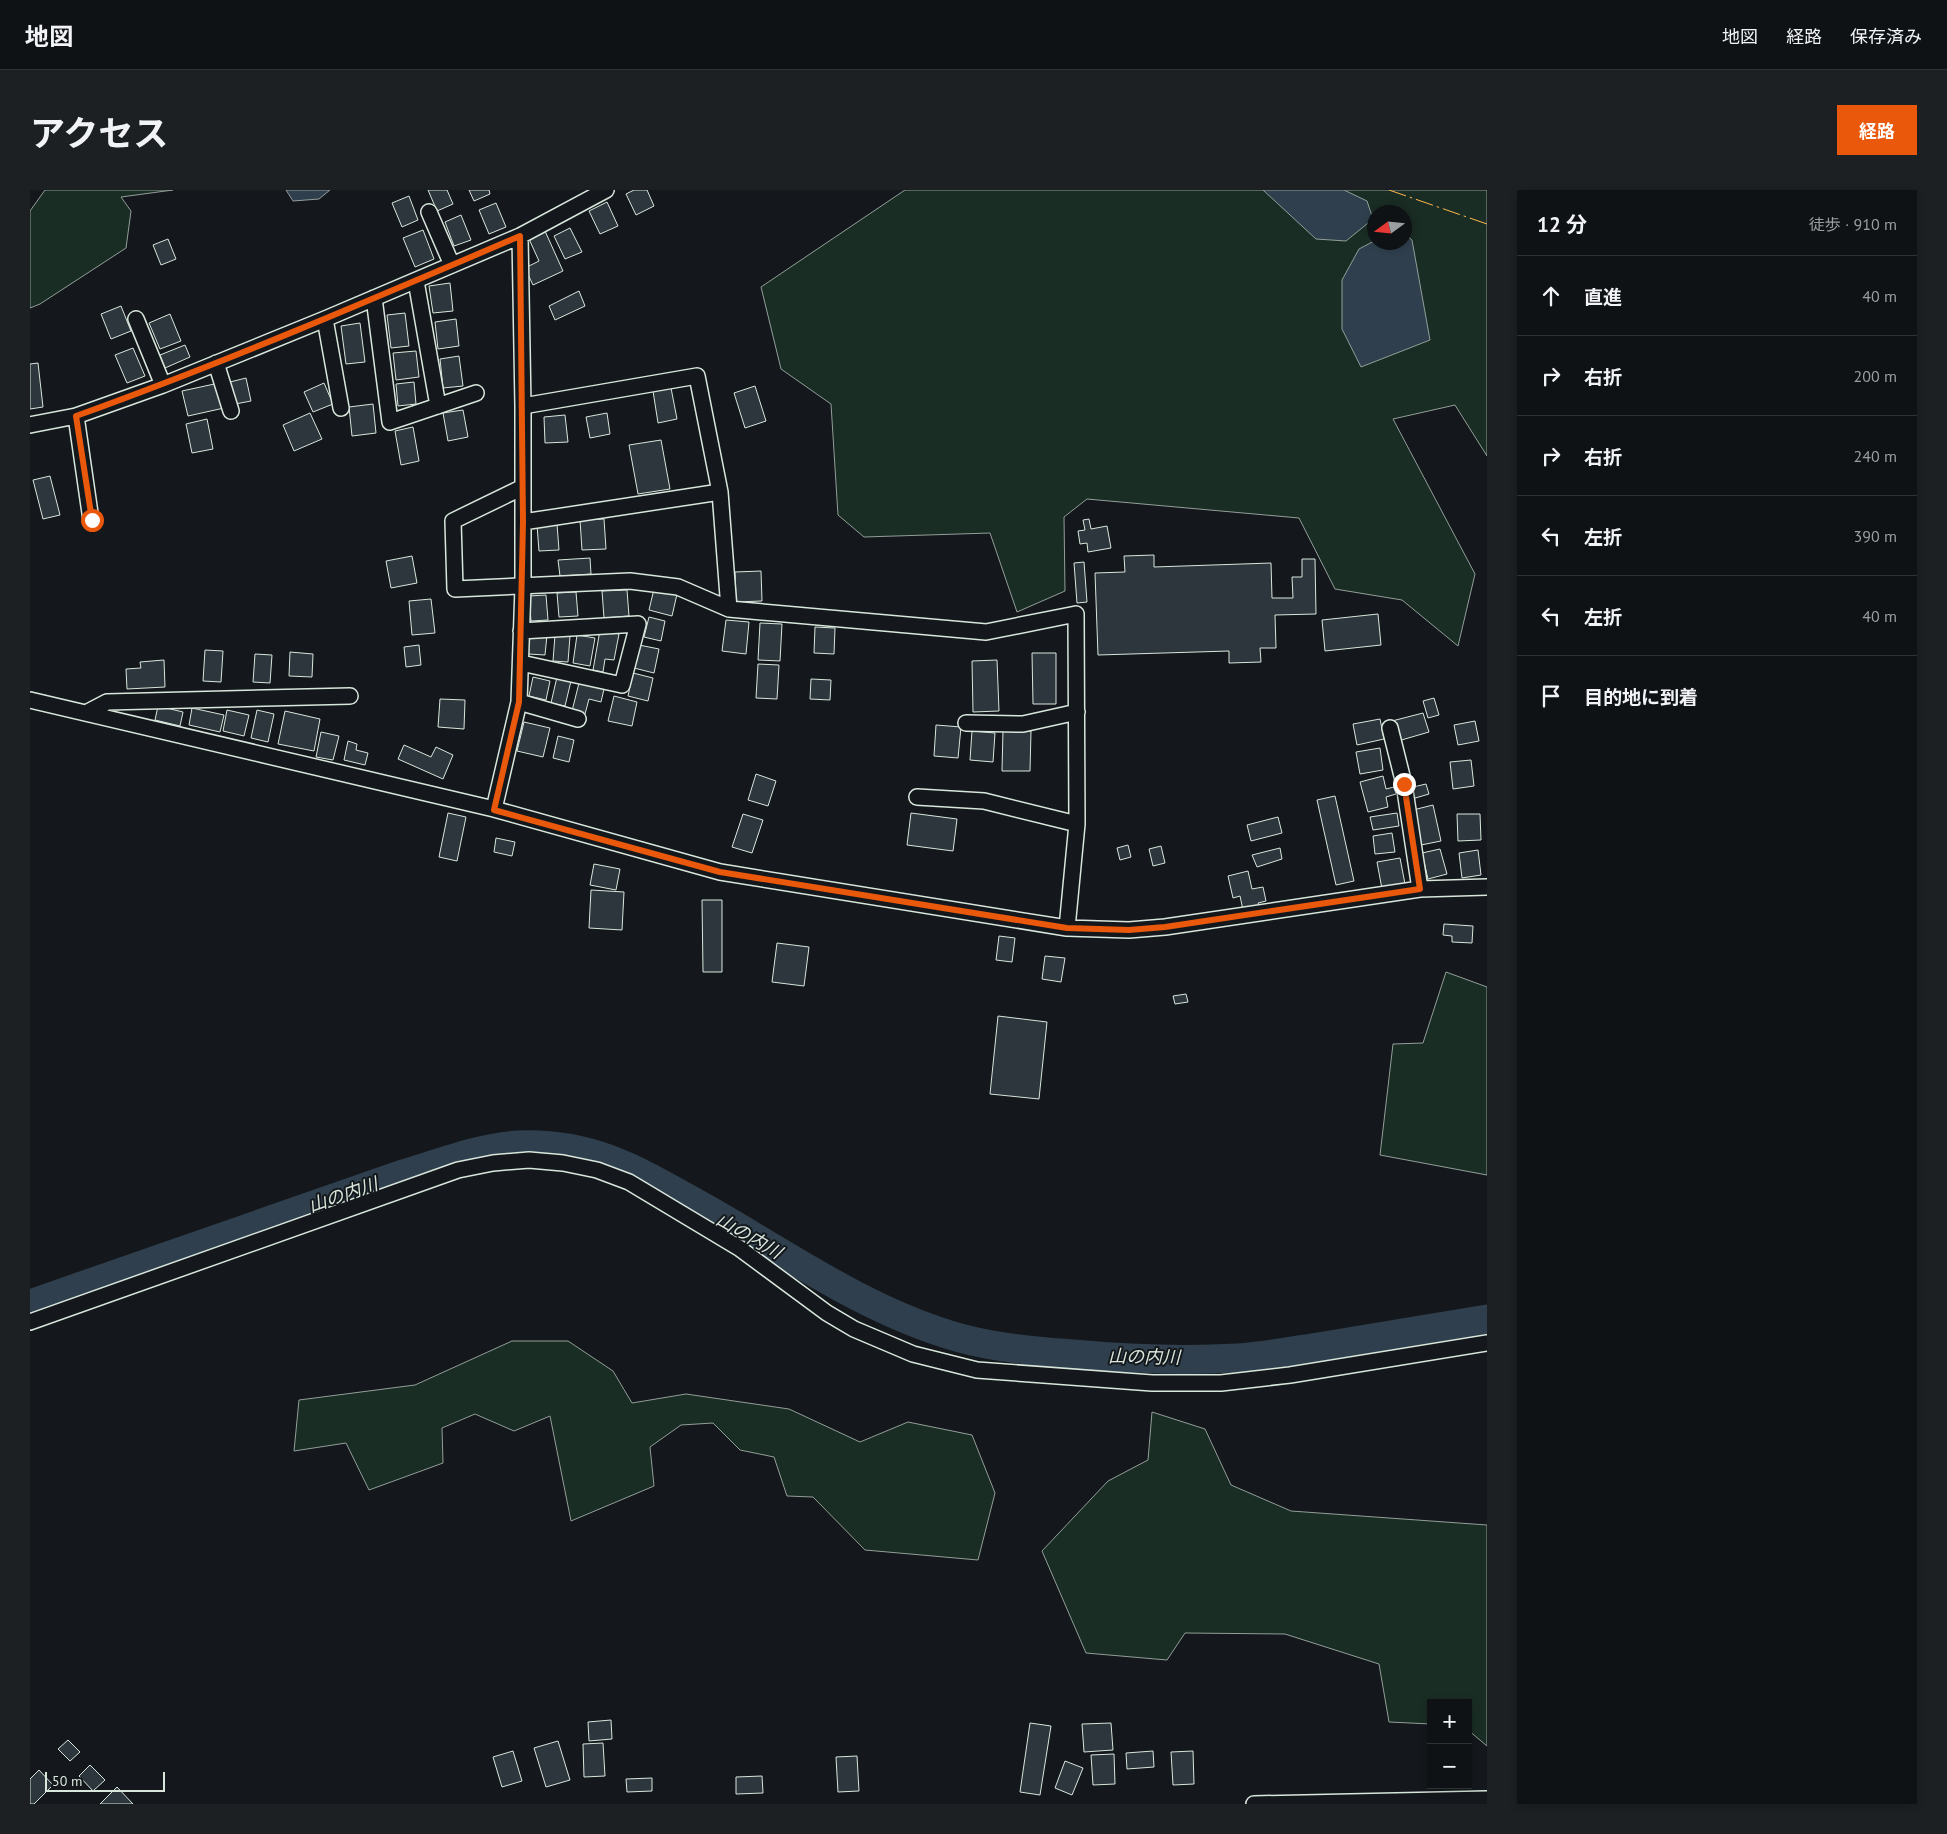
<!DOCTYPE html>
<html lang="ja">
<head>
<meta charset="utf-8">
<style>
  :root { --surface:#0f1215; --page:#1d2022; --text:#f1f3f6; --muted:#9b9ea0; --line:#2f3234; --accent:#ea580c }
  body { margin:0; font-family:"PT Sans","Noto Sans JP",sans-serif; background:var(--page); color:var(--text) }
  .controls { position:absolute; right:15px; bottom:15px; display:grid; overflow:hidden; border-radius:0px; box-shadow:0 2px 8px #0003 }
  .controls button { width:45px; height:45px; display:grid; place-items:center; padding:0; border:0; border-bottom:1px solid var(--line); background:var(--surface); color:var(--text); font:25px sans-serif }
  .compass { position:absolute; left:1337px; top:15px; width:45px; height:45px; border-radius:50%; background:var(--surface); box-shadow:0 2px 8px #0003; rotate:255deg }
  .scale { position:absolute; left:15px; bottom:12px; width:120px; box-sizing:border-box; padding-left:5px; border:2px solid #d8e6dc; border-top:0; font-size:14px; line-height:18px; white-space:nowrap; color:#d8e6dc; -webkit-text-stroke:4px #14181c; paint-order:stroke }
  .stop { position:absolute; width:15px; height:15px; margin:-11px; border:4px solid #ea580c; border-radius:50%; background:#fff }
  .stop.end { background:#ea580c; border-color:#fff; box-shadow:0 1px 5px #0008 }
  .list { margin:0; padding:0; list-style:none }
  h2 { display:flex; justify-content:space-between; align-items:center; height:65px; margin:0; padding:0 20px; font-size:21px }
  h2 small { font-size:16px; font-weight:400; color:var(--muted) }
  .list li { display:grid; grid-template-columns:32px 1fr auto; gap:15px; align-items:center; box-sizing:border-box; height:80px; padding:0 20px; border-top:1px solid var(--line) }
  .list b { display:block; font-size:19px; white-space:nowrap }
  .list em { font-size:16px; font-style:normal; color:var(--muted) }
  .icon { flex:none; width:28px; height:28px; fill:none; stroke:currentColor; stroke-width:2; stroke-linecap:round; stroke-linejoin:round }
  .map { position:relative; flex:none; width:1457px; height:1614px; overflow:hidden; border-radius:0px }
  header { display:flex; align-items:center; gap:30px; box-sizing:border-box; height:70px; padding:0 25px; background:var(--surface); border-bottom:1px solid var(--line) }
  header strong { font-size:24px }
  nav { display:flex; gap:28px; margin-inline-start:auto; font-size:18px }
  .intro { display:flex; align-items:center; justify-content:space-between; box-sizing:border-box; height:120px; padding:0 30px }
  h1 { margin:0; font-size:35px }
  .button { padding:12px 22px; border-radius:0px; background:var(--accent); color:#fff; font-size:18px; font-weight:700 }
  main { display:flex; gap:30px; padding:0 30px }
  aside { flex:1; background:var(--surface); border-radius:0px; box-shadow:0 2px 8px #0003 }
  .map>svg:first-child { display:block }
  .green { fill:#1a2d24; stroke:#939e99; fill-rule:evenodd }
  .water { fill:#2f3f4d; stroke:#939e99 }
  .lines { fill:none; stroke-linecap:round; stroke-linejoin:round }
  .river { stroke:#2f3f4d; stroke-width:29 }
  .building { fill:#2c363c; stroke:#d8e6dc }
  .minor-casing { stroke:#d8e6dc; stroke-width:18 }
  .minor { stroke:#14181c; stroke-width:15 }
  .power { stroke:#ffb74d; stroke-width:1; stroke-dasharray:18 4 2.5 4; stroke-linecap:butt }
  .route { stroke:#ea580c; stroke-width:6 }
  .labels { text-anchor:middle; stroke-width:4; stroke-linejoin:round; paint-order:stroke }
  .water-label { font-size:18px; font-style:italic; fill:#d8e6dc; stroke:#14181c }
</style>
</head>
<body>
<header>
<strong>地図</strong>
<nav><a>地図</a><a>経路</a><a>保存済み</a></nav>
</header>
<div class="intro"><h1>アクセス</h1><a class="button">経路</a></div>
<main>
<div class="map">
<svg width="1457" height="1614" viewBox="0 0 1457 1614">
  <rect width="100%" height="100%" fill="#14181c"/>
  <path class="green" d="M15 0H143L91 7 101 21 96 58 10 114 0 118V21Z
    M875 0H1457V266L1425 215 1363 229 1445 384 1428 456 1372 410 1305 399 1269 328 1057 309 1034 327 1035 401 987 422 960 343 834 347 808 325 801 214 751 179 731 97ZM1344 22H1374V52H1344Z
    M1416 782 1457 797V985L1350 965 1363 854 1393 853Z
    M482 1151H538L583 1181 602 1213 656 1204 759 1219 830 1252 878 1232 942 1245 965 1303 948 1370 835 1360 783 1307 757 1306 744 1267 710 1260 683 1233 651 1235 620 1257 624 1296 541 1331 520 1226 484 1241 445 1224 412 1238 413 1273 339 1300 316 1253 264 1261 269 1210 385 1195Z
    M1122 1222 1175 1239 1201 1295 1261 1321 1457 1335V1556L1438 1540V1513H1401V1534L1359 1532 1349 1474 1255 1444 1155 1443 1137 1470 1056 1463 1012 1361 1078 1291 1118 1270Z"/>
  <path class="water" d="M256 0H300L289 9 263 11Z
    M1233 0H1314L1337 11 1343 29 1316 51 1286 49Z
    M1375 44 1382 50 1400 150 1331 177 1312 139V90L1329 59 1344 51V52H1374Z"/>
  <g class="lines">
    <path class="river" d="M0 1114 373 984C410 973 450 957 489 955 565 952 612 983 675 1018 758 1065 837 1122 930 1148 967 1158 1004 1161 1043 1164 1098 1169 1153 1171 1208 1168 1235 1166 1261 1161 1288 1157 1344 1148 1401 1138 1457 1129"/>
  </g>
  <path class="building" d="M398 0H417L423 14 407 21Z
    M439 0H459L460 4 444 11Z
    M604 0H617L624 16 606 25 596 4Z
    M379 6 388 30 372 37 362 13Z
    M577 12 588 36 570 44 559 21Z
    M466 13 476 37 459 44 449 20Z
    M431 25 441 50 424 56 415 32Z
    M540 38 552 62 535 69 524 46Z
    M393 40 404 69 385 77 373 48Z
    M515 41 533 81 503 95 495 78 509 71 499 49Z
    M138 49 146 69 131 75 123 55Z
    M420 93 423 121 403 123 399 96Z
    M549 101 555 116 525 130 519 116Z
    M91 116 101 141 81 149 71 124Z
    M375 123 379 156 361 158 357 125Z
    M140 124 151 151 130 159 119 133Z
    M426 129 429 156 408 159 405 132Z
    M330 133 335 172 316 174 311 136Z
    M155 155 160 167 135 178 130 165Z
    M103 158 115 186 97 193 85 165Z
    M386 161 389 187 366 190 363 163Z
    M429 166 433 196 413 198 410 169Z
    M8 173 13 217 0 219V174Z
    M216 188 221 211 205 214 200 192Z
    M384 192 386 214 368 216 366 194Z
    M189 193 194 218 158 226 152 201Z
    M294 193 303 214 283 222 274 202Z
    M725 196 736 231 715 238 704 203Z
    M641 198 647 229 628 233 623 201Z
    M343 214 346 243 322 246 319 217Z
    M433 220 438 247 418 251 413 223Z
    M280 223 292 249 264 261 253 235Z
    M577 223 580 244 560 248 556 227Z
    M535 225 538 252 515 253 514 227Z
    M177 229 183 259 162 263 156 234Z
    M383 237 389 271 371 275 365 241Z
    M631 250 640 299 608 304 599 255Z
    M20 286 30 325 13 329 3 290Z
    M574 329 576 359 552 360 550 330Z
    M1059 329 1061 339 1077 336 1081 358 1058 362 1057 353 1050 354 1048 341 1055 340 1053 330Z
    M527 334 529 360 509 361 507 335Z
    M1124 365V377L1241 373 1242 408H1263L1262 387H1272V369H1285L1286 424 1245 425 1246 458H1230L1231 472 1199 473V461L1068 465 1065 383 1095 382 1094 366Z
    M382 366 387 393 361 398 356 371Z
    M560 368 561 384 530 386 528 370Z
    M1054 372 1057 412 1047 413 1044 373Z
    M731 381 732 411 706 412 705 382Z
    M624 399 647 404 642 426 619 420Z
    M597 400 599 426 574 428 572 401Z
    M546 402 548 426 529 427 527 403Z
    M516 405 518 430 501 431 499 406Z
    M401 409 405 443 382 445 379 411Z
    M1348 424 1351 455 1295 461 1292 430Z
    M619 427 635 431 631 451 614 447Z
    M696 430 719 432 716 464 692 461Z
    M730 433 752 434 750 471 728 470Z
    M785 437 805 438 804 464 784 463Z
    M570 440 589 444 584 470 575 469 573 482 563 480Z
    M499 444 517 445 515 465 498 464Z
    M525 445 540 446 538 472 523 471Z
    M547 445 565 448 560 476 543 473Z
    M389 455 391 475 376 477 374 457Z
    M609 455 629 459 624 483 604 478Z
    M175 460 193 461 191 492 173 491Z
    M260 462 283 464 282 487 259 486Z
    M1002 463H1026V514H1003Z
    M225 464 242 465 240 493 223 492Z
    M134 470 135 497 97 499 96 479 111 478 110 472Z
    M967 470 969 521 943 522 942 471Z
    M728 474 749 475 747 509 726 508Z
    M603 483 623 488 618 511 598 506Z
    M503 487 520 491 516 510 499 506Z
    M527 487 541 491 535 516 521 513Z
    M781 489 801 490 800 510 780 509Z
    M549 493 574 499 571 512 559 509 555 524 542 521Z
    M584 506 607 512 602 536 578 531Z
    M1404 508 1409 525 1398 528 1393 511Z
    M410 509 435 510 434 539 408 537Z
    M128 516 153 522 150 536 125 530Z
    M162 518 194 525 190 542 159 535Z
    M197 520 219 525 214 546 193 541Z
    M227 520 244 524 238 552 221 548Z
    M255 521 290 529 284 561 248 554Z
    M1393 523 1399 542 1368 551 1362 531Z
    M1350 529 1354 549 1327 555 1323 534Z
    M1445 531 1449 551 1428 555 1424 535Z
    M494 532 520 538 513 567 487 561Z
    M906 535 931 537 928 568 904 566Z
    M973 540 1001 541 1000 581H972Z
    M942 541 965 543 963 572 940 570Z
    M291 542 309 546 303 570 286 567Z
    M528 546 544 550 539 572 523 568Z
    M318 551 327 554 326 560 338 563 335 575 314 570Z
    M374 555 401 567 406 557 423 565 413 589 368 569Z
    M1350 558 1353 580 1330 584 1326 562Z
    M1441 570 1444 596 1423 599 1420 572Z
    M726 584 746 591 738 616 718 610Z
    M1353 586 1356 599 1364 597 1366 604 1356 607 1358 617 1338 622 1330 592Z
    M1396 594 1399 604 1382 609 1379 598Z
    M1305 606 1324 691 1306 695 1287 610Z
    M1403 615 1411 651 1391 655 1383 620Z
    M418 623 436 627 427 671 409 667Z
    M881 623 927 629 923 661 877 655Z
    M1367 623 1369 636 1343 640 1340 627Z
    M713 624 733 630 722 663 702 657Z
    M1427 624H1450L1451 650 1428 651Z
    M1248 627 1252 643 1221 651 1217 635Z
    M1362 643 1365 662 1345 664 1343 646Z
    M466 648 485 652 482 666 464 662Z
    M1098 655 1101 667 1090 670 1087 658Z
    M1131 656 1135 673 1123 676 1119 659Z
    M1250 658 1252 669 1227 677 1222 665Z
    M1410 659 1417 684 1398 689 1392 663Z
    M1448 660 1451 685 1432 688 1429 663Z
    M1370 668 1375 694 1352 699 1347 672Z
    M564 674 590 679 586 700 560 695Z
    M1218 681 1222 699 1233 697 1236 711 1228 713 1229 716 1213 720 1210 706 1203 708 1198 686Z
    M561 700 594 702 592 740 559 738Z
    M672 710H692V782H673Z
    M1414 734 1443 736 1442 753 1422 752V746L1413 745Z
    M969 746 985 748 982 772 966 770Z
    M747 753 779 757 774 796 742 792Z
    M1015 766 1035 768 1031 792 1012 789Z
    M1156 804 1158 812 1145 814 1143 806Z
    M968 826 1017 832 1009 909 960 904Z
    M581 1530 582 1549 559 1551 558 1532Z
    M1000 1533 1021 1536 1010 1605 990 1602Z
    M1081 1533 1083 1560 1054 1562 1052 1534Z
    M38 1550 50 1562 40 1571 28 1559Z
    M528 1551 540 1590 516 1597 504 1558Z
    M573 1553 575 1586 554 1587 553 1554Z
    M483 1561 492 1591 472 1597 463 1567Z
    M1123 1561 1124 1577 1097 1579 1096 1563Z
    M1163 1561 1164 1594 1143 1595 1141 1562Z
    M1084 1564 1085 1594 1063 1595 1061 1565Z
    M827 1566 829 1601 808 1602 806 1567Z
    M1035 1571 1053 1578 1042 1605 1025 1598Z
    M60 1575 75 1590 63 1601 49 1586Z
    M9 1580 23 1595 4 1614H0V1589Z
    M732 1586 733 1603 706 1604V1587Z
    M622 1588V1601L597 1602 596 1589Z
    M87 1597 103 1614H70Z"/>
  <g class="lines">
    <defs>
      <path id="minor" d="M399 22 422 75
        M386 91 408 216
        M344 108 360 232 446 203
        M106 129 133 195
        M295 129 311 218
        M186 173 201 221
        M493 216 667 186 690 302 699 419
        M46 226 61 330
        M0 235 46 226 133 195 295 129 490 46 576 0
        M493 297 423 331 425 399 600 391 648 397 699 419 956 442 1046 424 1047 634 1037 738
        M493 332 690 302
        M491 473 592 495 608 434 491 441
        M0 510 464 619 690 682 1037 738 1099 740 1135 737 1390 699 1457 697
        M489 512 548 529
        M56 523 77 512 320 506
        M936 533 993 534 1047 522
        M1360 538 1374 594 1390 699
        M887 607 954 611 1047 634
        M464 619 489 512 493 397V216L490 46
        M0 1132 428 980 463 973 499 970 533 973 567 980 599 992 709 1058 797 1123 824 1139 883 1164 947 1180 1122 1193H1191L1260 1185 1457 1153
        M1224 1614 1457 1609"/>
    </defs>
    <use href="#minor" class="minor-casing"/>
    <use href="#minor" class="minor"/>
    <path class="power" d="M1359 0 1457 34"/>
  </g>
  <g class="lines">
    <path class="route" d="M62 330 46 226C196 172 343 109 490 46L493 332 489 512 464 620 690 682 1037 738 1099 740 1135 737 1390 699 1374 594"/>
  </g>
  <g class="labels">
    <g class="water-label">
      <text transform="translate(313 1005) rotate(-19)" y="6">山の内川</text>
      <text transform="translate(719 1046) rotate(30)" y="6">山の内川</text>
      <text transform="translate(1114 1167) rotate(1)" y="6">山の内川</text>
    </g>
  </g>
</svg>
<div class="controls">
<button>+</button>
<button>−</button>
</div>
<svg class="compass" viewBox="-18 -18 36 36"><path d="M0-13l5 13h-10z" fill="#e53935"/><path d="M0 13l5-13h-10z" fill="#9b9ea0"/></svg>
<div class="scale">50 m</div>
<div class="stop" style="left:62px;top:330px"></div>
<div class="stop end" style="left:1374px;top:594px"></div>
</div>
<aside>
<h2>12 分<small>徒歩 · 910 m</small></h2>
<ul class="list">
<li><svg class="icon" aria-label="ahead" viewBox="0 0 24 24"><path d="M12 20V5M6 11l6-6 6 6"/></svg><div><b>直進</b></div><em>40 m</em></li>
<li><svg class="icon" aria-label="right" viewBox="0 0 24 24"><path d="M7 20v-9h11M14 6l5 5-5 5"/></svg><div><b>右折</b></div><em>200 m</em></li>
<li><svg class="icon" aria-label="right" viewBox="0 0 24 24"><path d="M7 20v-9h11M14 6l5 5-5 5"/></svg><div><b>右折</b></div><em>240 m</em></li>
<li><svg class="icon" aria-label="left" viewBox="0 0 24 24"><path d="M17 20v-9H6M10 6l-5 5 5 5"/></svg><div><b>左折</b></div><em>390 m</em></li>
<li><svg class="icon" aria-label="left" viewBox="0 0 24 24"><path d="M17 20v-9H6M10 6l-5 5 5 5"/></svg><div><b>左折</b></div><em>40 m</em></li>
<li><svg class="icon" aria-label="arrive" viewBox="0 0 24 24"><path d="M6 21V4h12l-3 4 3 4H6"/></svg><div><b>目的地に到着</b></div></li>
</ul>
</aside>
</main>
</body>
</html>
